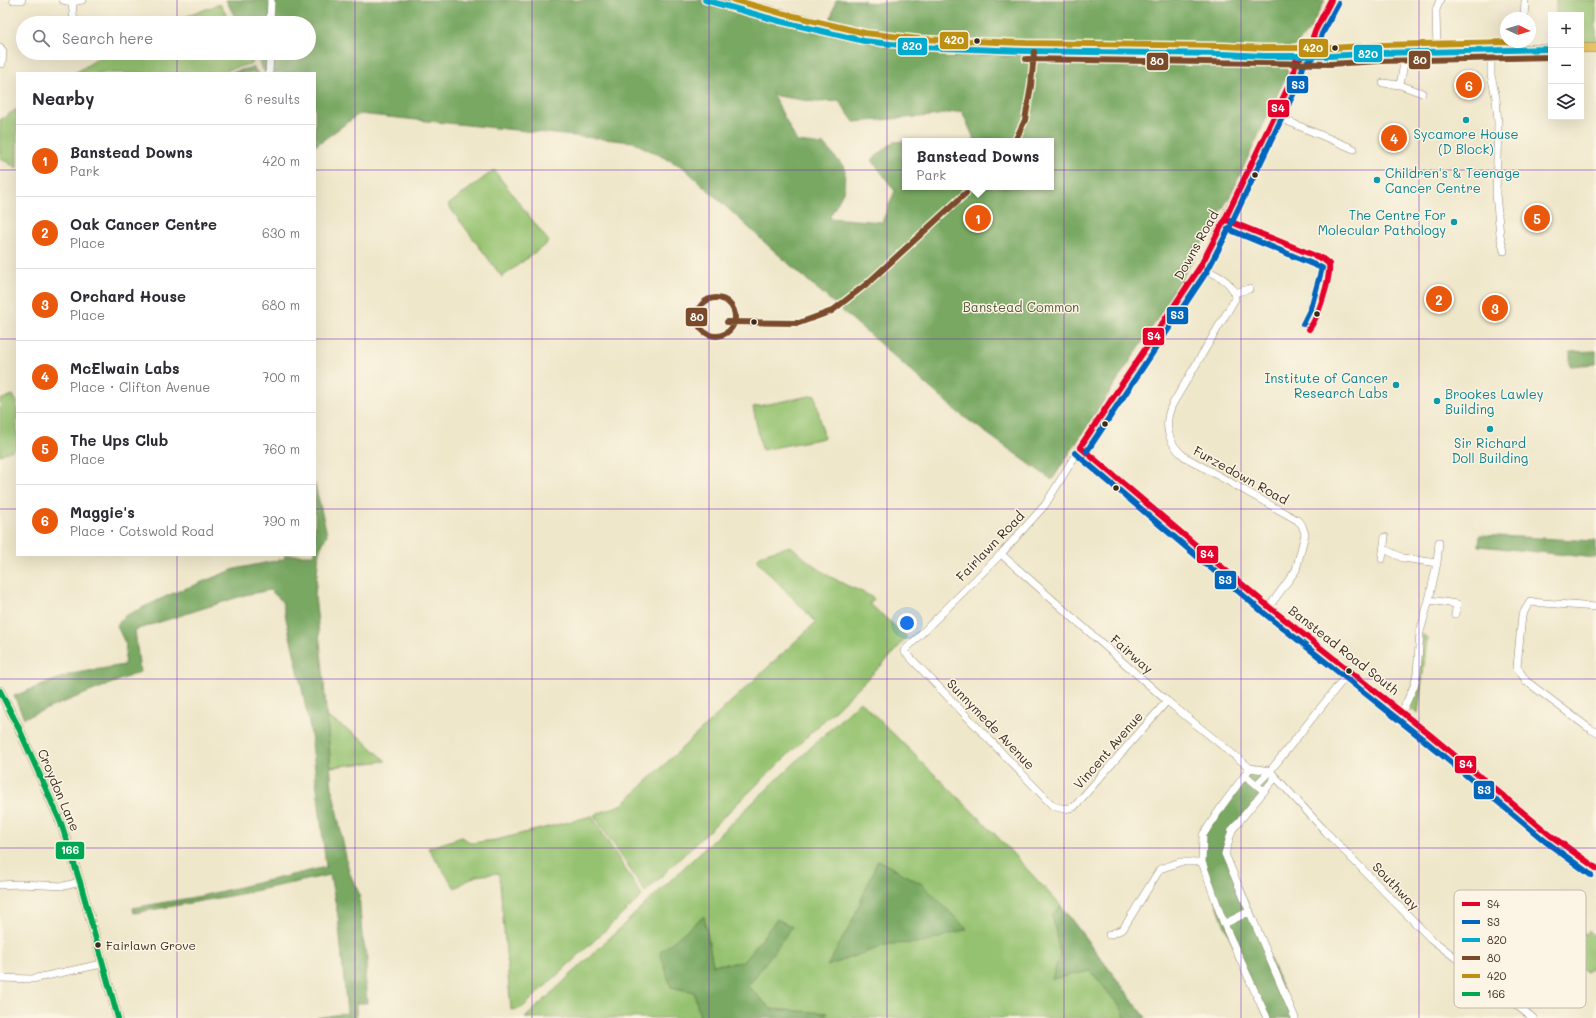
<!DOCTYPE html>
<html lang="en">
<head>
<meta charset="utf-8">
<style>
  :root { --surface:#fff; --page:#f7f7f7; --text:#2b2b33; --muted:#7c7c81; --line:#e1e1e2; --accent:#ea580c }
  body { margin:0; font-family:Mali,sans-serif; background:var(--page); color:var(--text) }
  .controls { position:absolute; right:12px; top:12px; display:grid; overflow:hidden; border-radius:0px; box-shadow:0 4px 16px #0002 }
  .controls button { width:36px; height:36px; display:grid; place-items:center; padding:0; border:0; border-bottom:1px solid var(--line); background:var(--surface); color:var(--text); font:20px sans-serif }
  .compass { position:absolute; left:1500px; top:12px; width:36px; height:36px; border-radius:50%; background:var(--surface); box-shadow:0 4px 16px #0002; rotate:94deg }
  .you { position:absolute; left:907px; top:623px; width:14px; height:14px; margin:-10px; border:3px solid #fff; border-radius:50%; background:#1a73e8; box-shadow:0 0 0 6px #1a73e833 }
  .badge { display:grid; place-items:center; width:26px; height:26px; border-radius:50%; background:var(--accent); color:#fff; font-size:13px; font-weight:700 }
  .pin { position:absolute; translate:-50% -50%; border:2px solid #fff; box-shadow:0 1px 4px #0006 }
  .popup { position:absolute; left:902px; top:138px; width:152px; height:52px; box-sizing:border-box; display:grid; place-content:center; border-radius:0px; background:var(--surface); filter:drop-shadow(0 1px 3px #0005); font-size:13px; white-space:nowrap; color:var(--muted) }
  .popup b { font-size:15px; color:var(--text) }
  .popup::after { content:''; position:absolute; left:50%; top:100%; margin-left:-8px; border:8px solid transparent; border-top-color:var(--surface) }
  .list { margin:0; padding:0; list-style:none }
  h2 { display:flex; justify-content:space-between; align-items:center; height:52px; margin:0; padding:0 16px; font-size:17px }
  h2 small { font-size:13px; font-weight:400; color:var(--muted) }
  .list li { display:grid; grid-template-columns:26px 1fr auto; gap:12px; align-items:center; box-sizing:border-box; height:72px; padding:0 16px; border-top:1px solid var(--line) }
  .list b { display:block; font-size:15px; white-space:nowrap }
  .list p { margin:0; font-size:13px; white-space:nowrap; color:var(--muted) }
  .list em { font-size:13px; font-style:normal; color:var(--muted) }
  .icon { flex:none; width:22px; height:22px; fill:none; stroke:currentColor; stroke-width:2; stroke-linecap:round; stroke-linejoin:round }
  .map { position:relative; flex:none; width:1596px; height:1018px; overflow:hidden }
  .search { position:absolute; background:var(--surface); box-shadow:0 4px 16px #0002; left:16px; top:16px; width:300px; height:44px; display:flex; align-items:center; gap:10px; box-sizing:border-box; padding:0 14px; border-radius:22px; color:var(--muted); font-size:15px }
  .panel { position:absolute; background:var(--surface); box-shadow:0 4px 16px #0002; left:16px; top:72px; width:300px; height:484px; border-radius:0px }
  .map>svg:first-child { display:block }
  .green { fill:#95c270; stroke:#687647 }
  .forest { fill:#78a862; stroke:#5a6940; fill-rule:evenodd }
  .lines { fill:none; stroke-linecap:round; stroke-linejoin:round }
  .minor-casing { stroke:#958874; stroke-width:8 }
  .major-casing { stroke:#958874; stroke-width:10 }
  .minor { stroke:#fff; stroke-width:7 }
  .major { stroke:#eac669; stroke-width:9 }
  .bus-1-casing { stroke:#fcf5e5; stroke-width:9 }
  .bus-2-casing { stroke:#fcf5e5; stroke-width:9 }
  .bus-3-casing { stroke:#fcf5e5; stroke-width:9 }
  .bus-4-casing { stroke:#fcf5e5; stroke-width:9 }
  .bus-5-casing { stroke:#fcf5e5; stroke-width:9 }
  .bus-6-casing { stroke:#fcf5e5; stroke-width:9 }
  .bus-1 { stroke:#e4002b; stroke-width:6 }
  .bus-2 { stroke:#0065bd; stroke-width:6 }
  .bus-3 { stroke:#00a9ce; stroke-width:6 }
  .bus-4 { stroke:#7a4b2a; stroke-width:6 }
  .bus-5 { stroke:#bd9014; stroke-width:6 }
  .bus-6 { stroke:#00a651; stroke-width:6 }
  .grid { fill:none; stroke:#7b2cbf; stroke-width:1; stroke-opacity:0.55 }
  .bus-dot { fill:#3b2a1e; stroke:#fcf5e5; stroke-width:1.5 }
  .culture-dot { fill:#0f9aa8; stroke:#fcf5e5; stroke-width:1.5 }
  .labels { text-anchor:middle; stroke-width:3; stroke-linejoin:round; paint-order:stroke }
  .bus-label { font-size:12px; fill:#3b2a1e; stroke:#fcf5e5; text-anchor:start }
  .culture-label { font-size:13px; fill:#0d838f; stroke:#fcf5e5 }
  .street-label { font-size:13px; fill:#3b2a1e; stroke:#fcf5e5 }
  .park-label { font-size:13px; fill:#565837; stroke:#fcf5e5 }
  .key { fill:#fcf5e5; stroke:#c2b8a9; stroke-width:1 }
  .key-label { font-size:11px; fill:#3b2a1e }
  .line-badge { stroke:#fcf5e5; stroke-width:1.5 }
  .badge-label { font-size:11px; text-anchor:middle; font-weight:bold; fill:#fff }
</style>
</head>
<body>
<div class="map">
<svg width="1596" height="1018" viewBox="0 0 1596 1018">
  <rect width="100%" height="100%" fill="#fcf5e5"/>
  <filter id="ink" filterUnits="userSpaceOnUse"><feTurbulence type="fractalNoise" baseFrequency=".025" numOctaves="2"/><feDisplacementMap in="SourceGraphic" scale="8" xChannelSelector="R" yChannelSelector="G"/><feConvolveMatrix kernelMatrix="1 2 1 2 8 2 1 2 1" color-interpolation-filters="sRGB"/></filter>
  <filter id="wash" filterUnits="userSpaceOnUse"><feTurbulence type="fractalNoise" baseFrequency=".012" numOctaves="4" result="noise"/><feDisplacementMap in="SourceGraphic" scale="16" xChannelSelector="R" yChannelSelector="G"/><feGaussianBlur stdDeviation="0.9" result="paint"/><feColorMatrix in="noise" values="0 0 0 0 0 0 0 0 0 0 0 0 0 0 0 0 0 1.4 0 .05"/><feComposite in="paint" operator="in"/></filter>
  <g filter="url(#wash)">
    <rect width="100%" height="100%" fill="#efe7ca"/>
    <path class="green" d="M1556 0H1596V42L1581 43V15H1556Z
      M220 4 231 23H169Z
      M107 53H248L253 63 216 73H75Z
      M17 109V168L0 158V120Z
      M494 170 549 242 502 277 448 205Z
      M13 395 17 402V448L0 455V400Z
      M815 395 824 438 762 450 753 407Z
      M791 546C808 562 823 573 844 584 854 589 865 592 874 599L870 604 907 637 888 659 645 892 594 815 623 804 702 729 816 622 756 560 762 554Z
      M1423 634 1427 639 1418 714 1408 707 1421 652Z
      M860 701 992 831 1061 906 1146 1018H525Z
      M327 717 361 738 386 761 331 767Z
      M592 816 642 896 522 1008 511 1010 499 873 476 876 455 888 428 848 462 837 471 843 496 840Z
      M1554 910 1581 931 1563 954 1536 934Z
      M1588 931 1596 937V974L1589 969 1587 972 1565 957 1583 933 1586 935Z"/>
    <path class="forest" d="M226 0H742L830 22 836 0H865L862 2 879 3 924 0H1325L1310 29 1291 51 1286 65 1288 72 1230 196 1164 309 1052 480 960 414 772 249 683 167 633 142 359 114 315 146V73H265L254 53H309V23H238ZM772 93 777 96 816 102 839 101 854 122 931 116 962 111 975 141H1051V187H905V141L893 142 872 160 895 191 882 222 829 218 844 191 845 168 824 145 797 142Z
      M253 67 258 73H229Z
      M1596 351V364L1570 366V352Z
      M315 484 327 534 319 552 315 596 323 670 332 788 349 872 359 893 362 936 368 959 365 976 367 1003H356V1018H317L347 1013 338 916 330 875 235 895 134 913 133 908 201 896 326 867 311 734 300 679 282 601 270 590 245 595 135 630 140 672 24 718 14 696 71 674 124 665 126 645 117 626 123 617 169 595 235 569 284 559 285 555H315Z
      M1480 535 1596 541V558L1479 546Z
      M1250 768 1270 771 1275 778 1232 830 1225 854 1295 1018H1267L1224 924 1202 862 1203 835Z
      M878 860 922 884 967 929 923 943 889 944 827 966 851 924Z
      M1061 906 1146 1018H1125L1123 1011 1091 971 1052 979 1060 954 1052 915Z
      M704 916 713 965 743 962 777 919 792 927 748 986 771 1009 828 1013 820 1018H700L694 992 671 987 660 952Z"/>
  </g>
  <g filter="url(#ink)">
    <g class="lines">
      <defs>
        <path id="minor" d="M13 0H22
          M63 0 72 2 82 0
          M72 2 74 23
          M1524 18 1525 0
          M270 23 271 0
          M0 47 3 51 2 64
          M1491 50V75L1496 98 1498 123 1496 194 1500 235 1504 251
          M1437 52 1436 10 1440 0
          M269 73 270 53
          M1383 83 1400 85 1422 93
          M1400 85 1406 53
          M1275 116 1354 149
          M1200 267C1214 274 1235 281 1235 299L1172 405C1163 425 1168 444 1185 457L1297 520 1302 525 1305 534 1296 570 1269 607
          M1234 293 1249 289
          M1080 447 1269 607 1429 734 1550 835 1596 868
          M1384 549 1403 558 1437 563 1429 600 1420 632 1417 673 1414 686 1402 712
          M1001 554 1167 701 1250 768
          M1382 559 1385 537
          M1437 563 1439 542
          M1429 600 1457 604 1455 614
          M1596 607 1530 602 1522 615 1517 667 1526 681 1590 729 1596 732
          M1167 701 1074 807 1064 809 1053 806 904 651 1001 554 1045 505 1091 430 1200 267 1275 116 1293 77 1296 61 1308 52 1315 31 1331 0
          M1250 768 1270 771 1326 832 1430 938 1533 1018
          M1250 768 1222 806 1203 835 1202 862 1224 924 1267 1018
          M1245 775 1264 791
          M1275 778 1232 830 1225 854 1295 1018
          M1257 784 1270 771 1350 671
          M0 885 20 884 64 886 80 882
          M1224 924 1250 911
          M1109 935 1123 929 1160 869 1180 862H1202
          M0 978 32 979 102 964"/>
        <path id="major" d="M705 0 779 21 864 41 918 47 1026 51 1224 54 1264 56H1330L1380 53 1551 49
          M1581 48H1596
          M0 691 17 724 61 823 80 882 118 1018"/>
      </defs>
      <use href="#minor" class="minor-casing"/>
      <use href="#major" class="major-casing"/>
      <use href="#minor" class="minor"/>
      <use href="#major" class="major"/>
      <defs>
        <path id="bus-1" d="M1225 219 1293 77 1296 61 1308 52 1315 31 1331 0
          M1223 223 1226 220 1229 221 1323 259 1329 264C1331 278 1318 318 1309 329
          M1080 447 1269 607 1429 734 1550 835 1596 868
          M1080 447 1200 267 1223 223"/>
        <path id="bus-2" d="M1232 222 1300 80 1303 66 1315 56 1322 34 1338 4
          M1228 229 1322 268 1311 308 1303 324
          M1087 451 1207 271 1230 227
          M1075 453 1264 613 1424 740 1545 841 1591 875"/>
        <path id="bus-3" d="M705 0 779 21 864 41 918 47 1026 51 1224 54 1264 56H1330L1380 53 1551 49"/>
        <path id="bus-4" d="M1026 59 1330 64 1380 61 1551 57
          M1015 141 1025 120 1031 86 1034 52
          M697 317a19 19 0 1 1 38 0a19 19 0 1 1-38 0Z
          M727 322 799 323 832 311 869 282 966 193"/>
        <path id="bus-5" d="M734 0 781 13 865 33 919 39 1026 43 1224 46 1264 48H1330L1380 45 1508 42"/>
        <path id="bus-6" d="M0 691 17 724 61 823 80 882 118 1018"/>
      </defs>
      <use href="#bus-1" class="bus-1-casing"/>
      <use href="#bus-2" class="bus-2-casing"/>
      <use href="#bus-3" class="bus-3-casing"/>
      <use href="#bus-4" class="bus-4-casing"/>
      <use href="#bus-5" class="bus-5-casing"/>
      <use href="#bus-6" class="bus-6-casing"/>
      <use href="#bus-1" class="bus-1"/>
      <use href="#bus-2" class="bus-2"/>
      <use href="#bus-3" class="bus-3"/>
      <use href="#bus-4" class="bus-4"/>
      <use href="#bus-5" class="bus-5"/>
      <use href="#bus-6" class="bus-6"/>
    </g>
  </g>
  <path class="grid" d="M177 0V23M355 0V1018M532 0V1018M709 0V1018M887 0V1018M1064 0V1018M1241 0V1018M1419 0V1018M177 53V73M0 170H17M315 170H1596M0 339H17M315 339H1596M0 509H17M315 509H1596M177 555V1018M0 679H1596M0 848H1596"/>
  <g class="bus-dot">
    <circle cx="977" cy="41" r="3.5"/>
    <circle cx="1335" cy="48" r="3.5"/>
    <circle cx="1255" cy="175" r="3.5"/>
    <circle cx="1317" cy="314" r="3.5"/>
    <circle cx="754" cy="322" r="3.5"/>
    <circle cx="1105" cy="424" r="3.5"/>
    <circle cx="1116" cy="488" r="3.5"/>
    <circle cx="1349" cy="671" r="3.5"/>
    <circle cx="98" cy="945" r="3.5"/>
  </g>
  <g class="culture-dot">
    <circle cx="1466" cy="120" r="4"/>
    <circle cx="1377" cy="180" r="4"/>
    <circle cx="1454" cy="222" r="4"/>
    <circle cx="1396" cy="385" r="4"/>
    <circle cx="1437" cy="401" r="4"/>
    <circle cx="1490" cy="429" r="4"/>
  </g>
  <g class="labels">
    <g class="bus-label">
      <text x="106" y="950">Fairlawn Grove</text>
    </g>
    <g class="culture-label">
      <text x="1466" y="139">Sycamore House<tspan x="1466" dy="15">(D Block)</tspan></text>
      <text x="1385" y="178" text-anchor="start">Children's &amp; Teenage<tspan x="1385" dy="15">Cancer Centre</tspan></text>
      <text x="1446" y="220" text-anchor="end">The Centre For<tspan x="1446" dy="15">Molecular Pathology</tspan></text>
      <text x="1388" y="383" text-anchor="end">Institute of Cancer<tspan x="1388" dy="15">Research Labs</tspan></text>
      <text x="1445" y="399" text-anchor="start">Brookes Lawley<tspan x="1445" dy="15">Building</tspan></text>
      <text x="1490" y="448">Sir Richard<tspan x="1490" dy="15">Doll Building</tspan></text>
    </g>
    <g class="street-label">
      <text transform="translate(1196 245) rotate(-61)" y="5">Downs Road</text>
      <text transform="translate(1241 475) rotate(29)" y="5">Furzedown Road</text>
      <text transform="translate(990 546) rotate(-46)" y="5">Fairlawn Road</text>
      <text transform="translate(1344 650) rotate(38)" y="5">Banstead Road South</text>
      <text transform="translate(1132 654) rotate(41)" y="5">Fairway</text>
      <text transform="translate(991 724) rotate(46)" y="5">Sunnymede Avenue</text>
      <text transform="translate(1108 750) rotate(-49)" y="5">Vincent Avenue</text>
      <text transform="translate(59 790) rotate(67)" y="5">Croydon Lane</text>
      <text transform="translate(1396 886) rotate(46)" y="5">Southway</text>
    </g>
    <g class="park-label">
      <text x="1021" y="312">Banstead Common</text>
    </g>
  </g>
  <rect x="1454" y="890" width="132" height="118" rx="6" class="key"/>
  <rect x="1462" y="902" width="18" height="4" fill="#e4002b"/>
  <rect x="1462" y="920" width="18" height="4" fill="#0065bd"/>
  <rect x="1462" y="938" width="18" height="4" fill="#00a9ce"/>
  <rect x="1462" y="956" width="18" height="4" fill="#7a4b2a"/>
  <rect x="1462" y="974" width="18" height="4" fill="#bd9014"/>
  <rect x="1462" y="992" width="18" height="4" fill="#00a651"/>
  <g class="key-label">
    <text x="1487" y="908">S4</text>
    <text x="1487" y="926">S3</text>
    <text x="1487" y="944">820</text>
    <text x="1487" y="962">80</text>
    <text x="1487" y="980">420</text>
    <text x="1487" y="998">166</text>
  </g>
  <g class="line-badge">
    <rect x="939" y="31" width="30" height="19" rx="4" fill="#bd9014"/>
    <rect x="897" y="37" width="31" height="19" rx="4" fill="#00a9ce"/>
    <rect x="1298" y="38" width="31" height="20" rx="4" fill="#bd9014"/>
    <rect x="1353" y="44" width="30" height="19" rx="4" fill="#00a9ce"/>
    <rect x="1408" y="50" width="23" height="20" rx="4" fill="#7a4b2a"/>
    <rect x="1146" y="52" width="23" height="19" rx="4" fill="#7a4b2a"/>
    <rect x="1286" y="75" width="23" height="19" rx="4" fill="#0065bd"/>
    <rect x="1267" y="99" width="23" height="19" rx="4" fill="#e4002b"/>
    <rect x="1166" y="306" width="23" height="19" rx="4" fill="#0065bd"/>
    <rect x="685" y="307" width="23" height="20" rx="4" fill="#7a4b2a"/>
    <rect x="1142" y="327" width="23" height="19" rx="4" fill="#e4002b"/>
    <rect x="1196" y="545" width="23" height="19" rx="4" fill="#e4002b"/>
    <rect x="1214" y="570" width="23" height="20" rx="4" fill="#0065bd"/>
    <rect x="1454" y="755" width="23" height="19" rx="4" fill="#e4002b"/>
    <rect x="1473" y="780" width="22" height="20" rx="4" fill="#0065bd"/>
    <rect x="55" y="841" width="30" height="19" rx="4" fill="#00a651"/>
  </g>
  <g class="badge-label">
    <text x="954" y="44">420</text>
    <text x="912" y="50">820</text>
    <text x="1313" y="52">420</text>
    <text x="1368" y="58">820</text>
    <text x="1420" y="64">80</text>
    <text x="1157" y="65">80</text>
    <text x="1298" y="89">S3</text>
    <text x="1278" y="112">S4</text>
    <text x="1177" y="319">S3</text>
    <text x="697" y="321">80</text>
    <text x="1154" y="340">S4</text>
    <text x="1207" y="558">S4</text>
    <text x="1225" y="584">S3</text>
    <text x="1466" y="768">S4</text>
    <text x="1484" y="794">S3</text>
    <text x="70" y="854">166</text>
  </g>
</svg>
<div class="controls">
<button>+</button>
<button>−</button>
<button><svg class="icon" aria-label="layers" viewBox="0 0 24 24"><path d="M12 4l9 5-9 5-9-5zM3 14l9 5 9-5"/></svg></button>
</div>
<svg class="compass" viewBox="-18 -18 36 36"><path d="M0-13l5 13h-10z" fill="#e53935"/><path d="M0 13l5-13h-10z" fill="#7c7c81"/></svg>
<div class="you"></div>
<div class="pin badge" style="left:978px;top:218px">1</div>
<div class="popup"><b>Banstead Downs</b>Park</div>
<div class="pin badge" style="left:1439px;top:299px">2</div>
<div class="pin badge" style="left:1495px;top:308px">3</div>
<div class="pin badge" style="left:1394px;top:138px">4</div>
<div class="pin badge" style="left:1537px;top:218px">5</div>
<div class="pin badge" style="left:1469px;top:85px">6</div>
<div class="search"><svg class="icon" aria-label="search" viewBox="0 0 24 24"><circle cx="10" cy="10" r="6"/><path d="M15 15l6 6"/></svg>Search here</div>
<section class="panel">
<h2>Nearby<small>6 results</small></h2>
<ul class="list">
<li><span class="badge">1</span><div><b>Banstead Downs</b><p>Park</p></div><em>420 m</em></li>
<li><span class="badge">2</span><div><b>Oak Cancer Centre</b><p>Place</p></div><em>630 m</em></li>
<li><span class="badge">3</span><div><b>Orchard House</b><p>Place</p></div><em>680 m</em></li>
<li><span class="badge">4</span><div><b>McElwain Labs</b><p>Place · Clifton Avenue</p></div><em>700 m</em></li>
<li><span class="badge">5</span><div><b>The Ups Club</b><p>Place</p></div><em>760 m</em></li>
<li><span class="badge">6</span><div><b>Maggie's</b><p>Place · Cotswold Road</p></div><em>790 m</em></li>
</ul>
</section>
</div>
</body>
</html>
